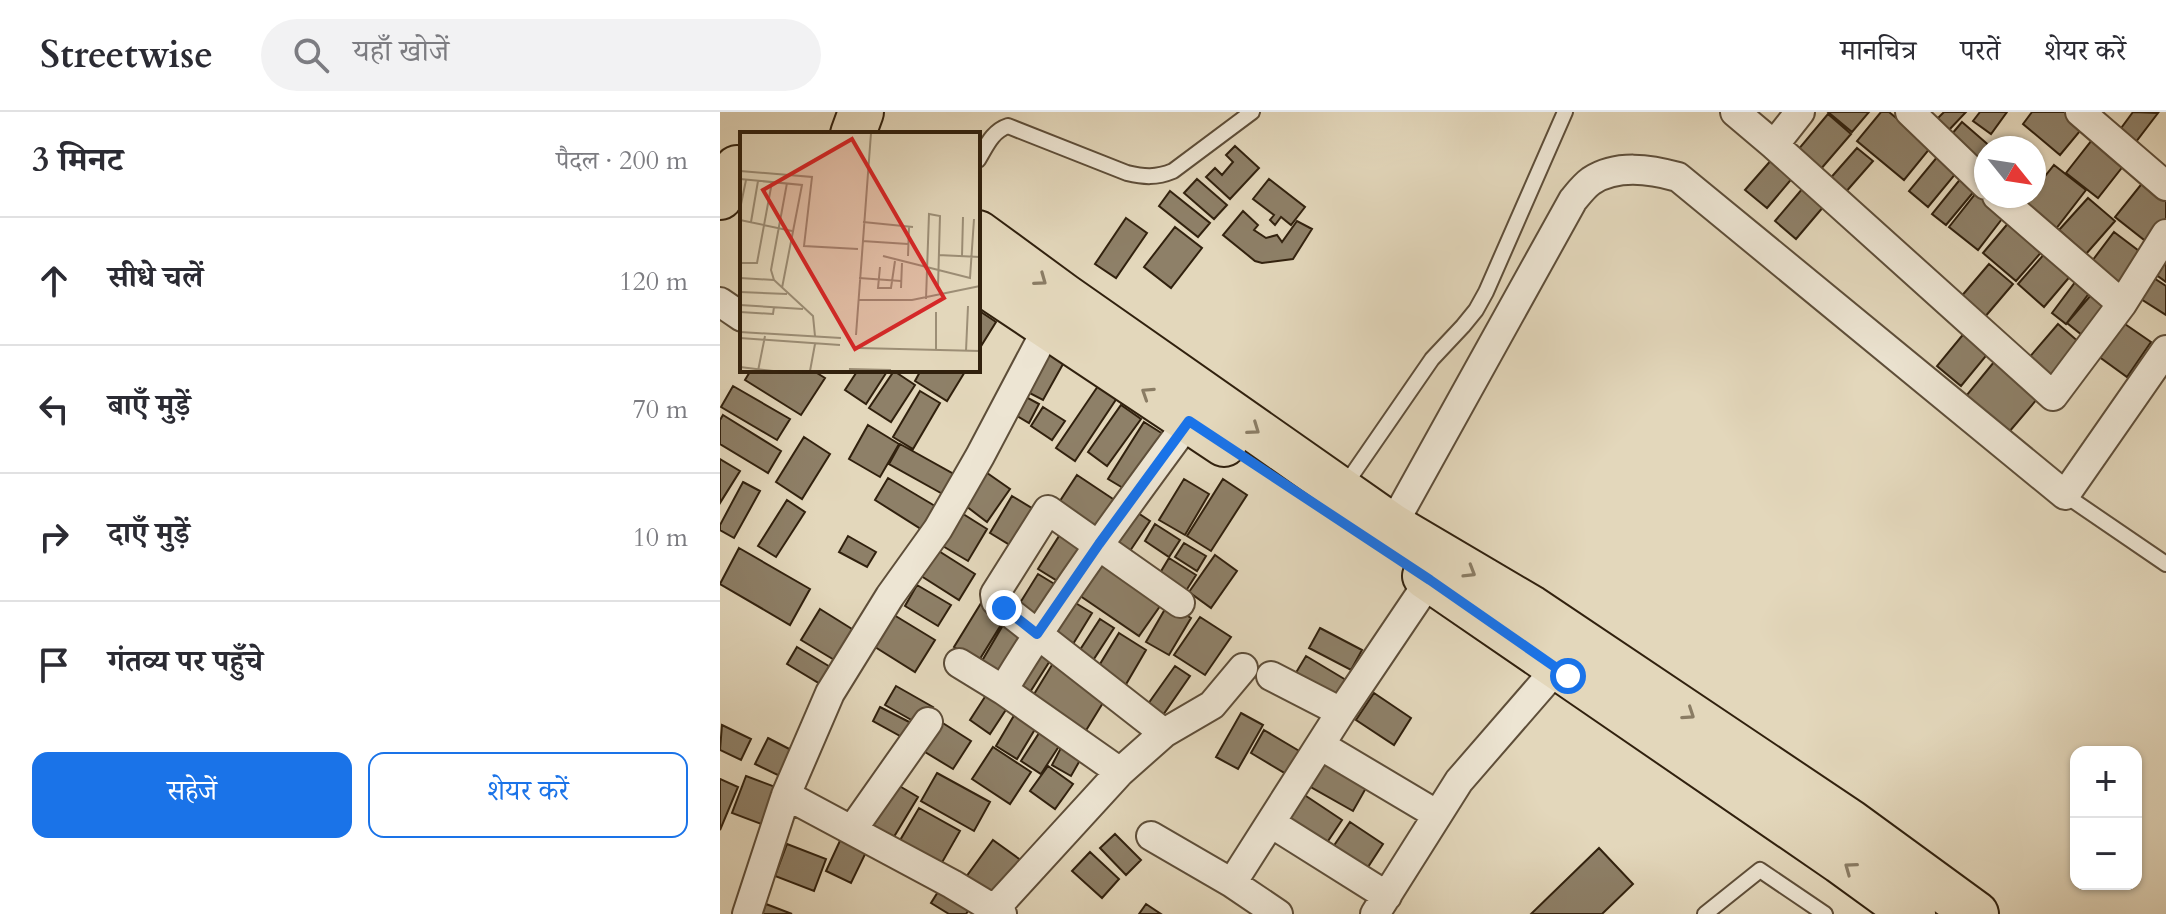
<!DOCTYPE html>
<html lang="hi">
<head>
<meta charset="utf-8">
<style>
  :root { --surface:#fff; --page:#f2f2f3; --text:#2b2b33; --muted:#7c7c81; --line:#e1e1e2; --accent:#1a73e8 }
  body { margin:0; font-family:Cardo,"Noto Serif Devanagari",serif; background:var(--page); color:var(--text) }
  .controls { position:absolute; right:24px; bottom:24px; display:grid; overflow:hidden; border-radius:16px; box-shadow:0 2px 6px #0004 }
  .controls button { width:72px; height:72px; display:grid; place-items:center; padding:0; border:0; border-bottom:2px solid var(--line); background:var(--surface); color:var(--text); font:40px sans-serif }
  .compass { position:absolute; left:1254px; top:24px; width:72px; height:72px; border-radius:50%; background:var(--surface); box-shadow:0 2px 6px #0004; rotate:120deg }
  .stop { position:absolute; width:24px; height:24px; margin:-18px; border:6px solid #1a73e8; border-radius:50%; background:#fff }
  .stop.end { background:#1a73e8; border-color:#fff; box-shadow:0 2px 8px #0008 }
  .list { margin:0; padding:0; list-style:none }
  h2 { display:flex; justify-content:space-between; align-items:center; height:104px; margin:0; padding:0 32px; font-size:34px }
  h2 small { font-size:26px; font-weight:400; color:var(--muted) }
  .list li { display:grid; grid-template-columns:52px 1fr auto; gap:24px; align-items:center; box-sizing:border-box; height:128px; padding:0 32px; border-top:2px solid var(--line) }
  .list b { display:block; font-size:30px; white-space:nowrap }
  .list em { font-size:26px; font-style:normal; color:var(--muted) }
  .actions { display:flex; gap:16px; padding:24px 32px }
  .actions a { flex:1; padding:18px 0; border:2px solid var(--accent); border-radius:16px; text-align:center; font-size:28px; color:var(--accent) }
  .actions .main { background:var(--accent); color:#fff }
  .icon { flex:none; width:44px; height:44px; fill:none; stroke:currentColor; stroke-width:2; stroke-linecap:round; stroke-linejoin:round }
  .map { position:relative; flex:none; width:1446px; height:802px; overflow:hidden }
  header { display:flex; align-items:center; gap:48px; box-sizing:border-box; height:112px; padding:0 40px; background:var(--surface); border-bottom:2px solid var(--line) }
  header strong { font-size:38px }
  nav { display:flex; gap:44px; margin-inline-start:auto; font-size:28px }
  .search { width:560px; height:72px; background:var(--page); display:flex; align-items:center; gap:20px; box-sizing:border-box; padding:0 28px; border-radius:44px; color:var(--muted); font-size:30px }
  main { display:flex }
  aside { flex:1; background:var(--surface) }
  .map>svg:first-child { display:block }
  .building { fill:#8e8068; stroke:#31210e; stroke-width:2 }
  .lines { fill:none; stroke-linecap:round; stroke-linejoin:round }
  .lane-casing { stroke:#5e4e39; stroke-width:18 }
  .street-casing { stroke:#5e4e39; stroke-width:32 }
  .primary-casing { stroke:#31210e; stroke-width:48 }
  .lane { stroke:#ede5d3; stroke-width:14 }
  .street { stroke:#ede5d3; stroke-width:28 }
  .primary { stroke:#e3d7bb; stroke-width:44 }
  .oneway { stroke:#8a7c64 }
  .route { stroke:#1a73e8; stroke-width:10 }
  .inset-road { fill:none; stroke:#9c8e76; stroke-width:2 }
  .view { fill:#d62828; fill-opacity:0.15; stroke:#d62828; stroke-width:4 }
  .inset-edge { fill:none; stroke:#31210e; stroke-width:4 }
</style>
</head>
<body>
<header>
<strong>Streetwise</strong>
<div class="search"><svg class="icon" aria-label="search" viewBox="0 0 24 24"><circle cx="10" cy="10" r="6"/><path d="M15 15l6 6"/></svg>यहाँ खोजें</div>
<nav><a>मानचित्र</a><a>परतें</a><a>शेयर करें</a></nav>
</header>
<main>
<aside>
<h2>3 मिनट<small>पैदल · 200 m</small></h2>
<ul class="list">
<li><svg class="icon" aria-label="ahead" viewBox="0 0 24 24"><path d="M12 20V5M6 11l6-6 6 6"/></svg><div><b>सीधे चलें</b></div><em>120 m</em></li>
<li><svg class="icon" aria-label="left" viewBox="0 0 24 24"><path d="M17 20v-9H6M10 6l-5 5 5 5"/></svg><div><b>बाएँ मुड़ें</b></div><em>70 m</em></li>
<li><svg class="icon" aria-label="right" viewBox="0 0 24 24"><path d="M7 20v-9h11M14 6l5 5-5 5"/></svg><div><b>दाएँ मुड़ें</b></div><em>10 m</em></li>
<li><svg class="icon" aria-label="arrive" viewBox="0 0 24 24"><path d="M6 21V4h12l-3 4 3 4H6"/></svg><div><b>गंतव्य पर पहुँचे</b></div></li>
</ul>
<div class="actions"><a class="main">सहेजें</a><a>शेयर करें</a></div>
</aside>
<div class="map">
<svg width="1446" height="802" viewBox="0 0 1446 802">
  <rect width="100%" height="100%" fill="#e3d7bb"/>
  <filter id="stains"><feTurbulence type="fractalNoise" baseFrequency=".0025" numOctaves="4"/><feColorMatrix values="0 0 0 0 .2 0 0 0 0 .09 0 0 0 0 .02 0 0 0 .5 -.17"/></filter>
  <radialGradient id="worn" r=".72"><stop offset=".6" stop-color="#630" stop-opacity="0"/><stop offset="1" stop-color="#630" stop-opacity=".3"/></radialGradient>
  <path class="building" d="M1108 0H1149L1132 20Z
    M1161 0H1169L1211 35 1184 68 1137 29Z
    M1224 0H1246L1228 19 1216 8Z
    M1260 0H1287L1271 22 1253 9Z
    M1312 0H1349L1365 13 1340 43 1303 12Z
    M1413 0 1438 1 1412 35 1396 23Z
    M1108 2 1131 22 1100 58 1077 39Z
    M1242 10 1272 36H1266V46L1257 56 1226 29Z
    M1372 28 1404 53 1378 86 1346 61Z
    M515 34 539 56 510 87 486 65 495 56 502 63 513 50 506 43Z
    M1137 36 1153 49 1124 82 1108 69Z
    M1218 44 1237 60 1208 95 1189 79Z
    M1053 46 1074 64 1047 96 1025 78Z
    M1334 53 1366 78 1335 118 1302 93 1309 84H1314V78Z
    M1242 65 1256 77 1226 113 1212 102Z
    M477 67 507 93 494 107 464 81Z
    M549 67 585 95 571 113 561 105 555 113 550 108 554 103 533 87Z
    M1424 69 1446 86V108L1428 131 1395 105Z
    M1083 76 1104 94 1076 127 1055 109Z
    M450 79 490 111 478 125 439 94Z
    M1256 81 1285 103 1258 138 1229 115Z
    M1368 86 1395 109 1366 142 1339 118Z
    M523 99 538 113 534 118 546 126 557 123 562 130 577 109 592 117 573 147 542 151 535 149 503 123Z
    M406 106 427 121 396 166 375 152Z
    M1290 109 1324 137 1296 169 1263 141Z
    M455 115 482 136 451 176 424 155Z
    M1394 120 1427 145 1398 182 1366 157Z
    M1326 140 1352 162 1324 195 1298 172Z
    M1446 143V170L1428 157Z
    M1269 152 1293 172 1264 206 1240 186Z
    M1426 161 1446 174V203L1413 182Z
    M1359 165 1373 176 1346 212 1332 201Z
    M1377 176 1396 192 1367 227 1347 211Z
    M258 198 276 210 258 239Z
    M1402 210 1431 230 1407 265 1378 244Z
    M1338 212 1360 231 1330 266 1308 247Z
    M1246 219 1270 239 1241 274 1217 254Z
    M324 229 348 243 323 288 298 275Z
    M1274 250 1318 286 1289 320 1246 284Z
    M31 258H92L105 266 81 303 25 268Z
    M138 258H168L146 292 125 278Z
    M201 258H246L227 289 195 269Z
    M174 259 195 273 171 310 149 296Z
    M13 274 70 307 57 328 1 295Z
    M378 274 397 286 355 349 336 336Z
    M200 279 220 291 193 337 173 325Z
    M295 279 319 292 309 311 285 297Z
    M401 293 421 307 387 354 368 340Z
    M323 295 345 309 332 328 311 314Z
    M3 303 61 339 48 361 0 332V308Z
    M424 310 443 322 408 379 388 367Z
    M148 313 179 332 160 365 129 347Z
    M84 325 110 342 82 387 56 370Z
    M180 332 239 365 228 385 169 352Z
    M0 347 20 359 0 391Z
    M260 356 290 377 267 410 242 391Z
    M357 363 399 391 378 423 336 395Z
    M168 366 215 394 201 417 155 388Z
    M464 367 489 382 465 423 439 408Z
    M503 367 527 383 491 439 467 424Z
    M23 370 40 379 14 426 0 418V413Z
    M292 384 320 401 298 438 270 421Z
    M67 388 85 400 56 445 38 434Z
    M409 395 430 409 406 445 384 431Z
    M240 400 267 417 248 449 221 433Z
    M435 412 460 428 449 445 425 429Z
    M341 421 366 437 344 473 318 457Z
    M128 424 156 440 147 455 119 440Z
    M464 431 486 444 477 459 455 445Z
    M19 436 90 477 70 513 0 472Z
    M214 436 255 462 239 488 198 462Z
    M378 442 445 487 419 524 353 479Z
    M495 443 517 459 491 496 469 480Z
    M449 446 476 463 464 482 437 466Z
    M318 462 341 476 319 513 295 499Z
    M197 473 231 493 218 514 185 494Z
    M349 487 372 501 350 537 327 523Z
    M263 488 287 503 258 550 234 535Z
    M448 492 471 506 449 543 426 530Z
    M100 497 140 522 121 552 81 528Z
    M174 503 215 528 195 560 155 535Z
    M480 505 511 525 485 563 454 543Z
    M380 507 394 516 370 553 356 544Z
    M286 508 312 524 285 569 259 554Z
    M600 516 642 538 631 558 589 536Z
    M399 521 426 538 405 574 377 557Z
    M77 535 117 559 107 576 67 552Z
    M321 536 333 544 305 588 293 580Z
    M586 544 626 568 612 593 571 569Z
    M335 548 389 581 362 625 308 592Z
    M455 554 470 564 443 603 428 592Z
    M176 574 213 595 202 614 165 593Z
    M270 577 291 590 270 622 250 608Z
    M654 581 691 606 674 633 636 608Z
    M160 595 197 614 189 629 153 609Z
    M299 595 320 609 297 647 276 634Z
    M521 601 543 613 518 657 496 645Z
    M218 608 251 629 233 657 200 637Z
    M2 613 31 627 21 648 0 638Z
    M323 615 343 628 321 662 301 649Z
    M544 618 581 640 568 663 531 641Z
    M48 626 81 643 68 668 35 652Z
    M343 632 363 643 351 664 332 653Z
    M273 635 311 660 290 692 252 667Z
    M606 644 650 669 633 699 589 674Z
    M328 654 353 672 335 697 310 679Z
    M217 661 270 690 254 719 201 689Z
    M26 664 66 679 52 716 12 701Z
    M0 667 18 675 0 718Z
    M171 669 198 685 172 728 145 711Z
    M583 682 622 708 606 732 566 706Z
    M199 696 240 719 220 754 179 730Z
    M630 710 663 732 646 758 613 735Z
    M124 720 150 732 131 771 106 759Z
    M395 722 421 748 406 763 380 736Z
    M273 728 302 749 276 786 246 765Z
    M67 732 106 747 94 779 55 764Z
    M879 736 913 772 882 802H811Z
    M370 740 399 767 382 786 352 759Z
    M223 772 253 792 246 802H229L211 791Z
    M46 792 72 802H42Z
    M426 792 441 802H419Z"/>
  <g class="lines">
    <defs>
      <path id="lane" d="M258 48C266 35 272 19 288 14L407 61C424 65 436 66 453 59L532 0
        M623 376 712 247 743 214 756 198 766 180 845 0
        M1345 383 1446 452
        M985 802 1040 758 1105 802"/>
      <path id="street" d="M1015 0 1054 33 1333 284 1402 192 1446 122
        M1190 0 1266 73
        M1360 0 1446 74
        M1054 33 1080 0
        M1277 84 1402 192
        M0 190 22 205
        M672 414 853 88C858 82 864 74 871 69 897 52 930 57 958 65L1345 383 1446 238
        M239 551 283 578 400 660
        M551 564 621 600
        M283 578C340 484 404 397 469 309
        M444 621 284 496 276 489 275 482 328 398 460 491
        M600 633 716 702
        M66 683 232 772 282 802
        M551 711 667 784
        M132 718 208 610
        M431 724 512 771 558 802
        M512 771 621 600 710 468
        M27 802 66 683 110 581 170 484 218 417 260 344 328 215
        M270 802 400 660 444 621 492 593 523 556
        M655 802 739 669 837 556"/>
      <path id="primary" d="M133 22 141 0
        M0 85 17 56
        M258 121 344 184 672 414 811 496 1130 710 1256 802
        M258 168 504 332
        M705 464 1120 749 1193 802"/>
    </defs>
    <use href="#lane" class="lane-casing"/>
    <use href="#street" class="street-casing"/>
    <use href="#primary" class="primary-casing"/>
    <use href="#lane" class="lane"/>
    <use href="#street" class="street"/>
    <use href="#primary" class="primary"/>
  </g>
  <defs><path id="oneway-chevron" d="M-2-3.5L2.5 0L-2 3.5" fill="none" stroke-width="1.6" stroke-linecap="round" stroke-linejoin="round" transform="scale(2)"/></defs>
  <g class="oneway">
    <use href="#oneway-chevron" transform="translate(321 168) rotate(36)"/>
    <use href="#oneway-chevron" transform="translate(427 281) rotate(-147)"/>
    <use href="#oneway-chevron" transform="translate(534 317) rotate(35)"/>
    <use href="#oneway-chevron" transform="translate(750 460) rotate(31)"/>
    <use href="#oneway-chevron" transform="translate(969 602) rotate(34)"/>
    <use href="#oneway-chevron" transform="translate(1130 756) rotate(-144)"/>
  </g>
  <g class="lines">
    <path class="route" d="M284 496 317 522 379 432 469 309 710 468 848 564"/>
  </g>
  <g transform="translate(20 20)">
    <rect width="240" height="240" fill="#e3d7bb"/>
    <path class="inset-road" d="M0 39 72 45 64 114 118 117M0 47 62 53 42 156M47 51 31 138 34 148 73 184 75 204M0 77 6 48M0 88 52 99M11 90 18 49M123 90 173 95M122 109 168 112M198 123 240 125M143 124 230 146 234 87M168 124 169 95M222 124 223 85M0 131H17L32 50M140 135 138 156H151L155 129M0 146 34 148M119 146 161 149M161 156 162 131M0 160 47 162M186 167 189 82 200 84 198 155M118 168H172L240 154M0 173 63 177M0 180 33 182 34 175M0 200 101 206M116 203 131 1M0 206 100 213M119 216 240 219M196 218V180M226 219 228 174M0 235 33 239M109 237 151 238M18 239 25 204M70 239 75 212"/>
    <path class="view" d="M112 7 204 166 115 217 23 58Z"/>
    <rect width="240" height="240" class="inset-edge"/>
  </g>
  <rect width="100%" height="100%" filter="url(#stains)"/>
  <rect width="100%" height="100%" fill="url(#worn)"/>
</svg>
<div class="controls">
<button>+</button>
<button>−</button>
</div>
<svg class="compass" viewBox="-18 -18 36 36"><path d="M0-13l5 13h-10z" fill="#e53935"/><path d="M0 13l5-13h-10z" fill="#7c7c81"/></svg>
<div class="stop" style="left:848px;top:564px"></div>
<div class="stop end" style="left:284px;top:496px"></div>
</div>
</main>
</body>
</html>
